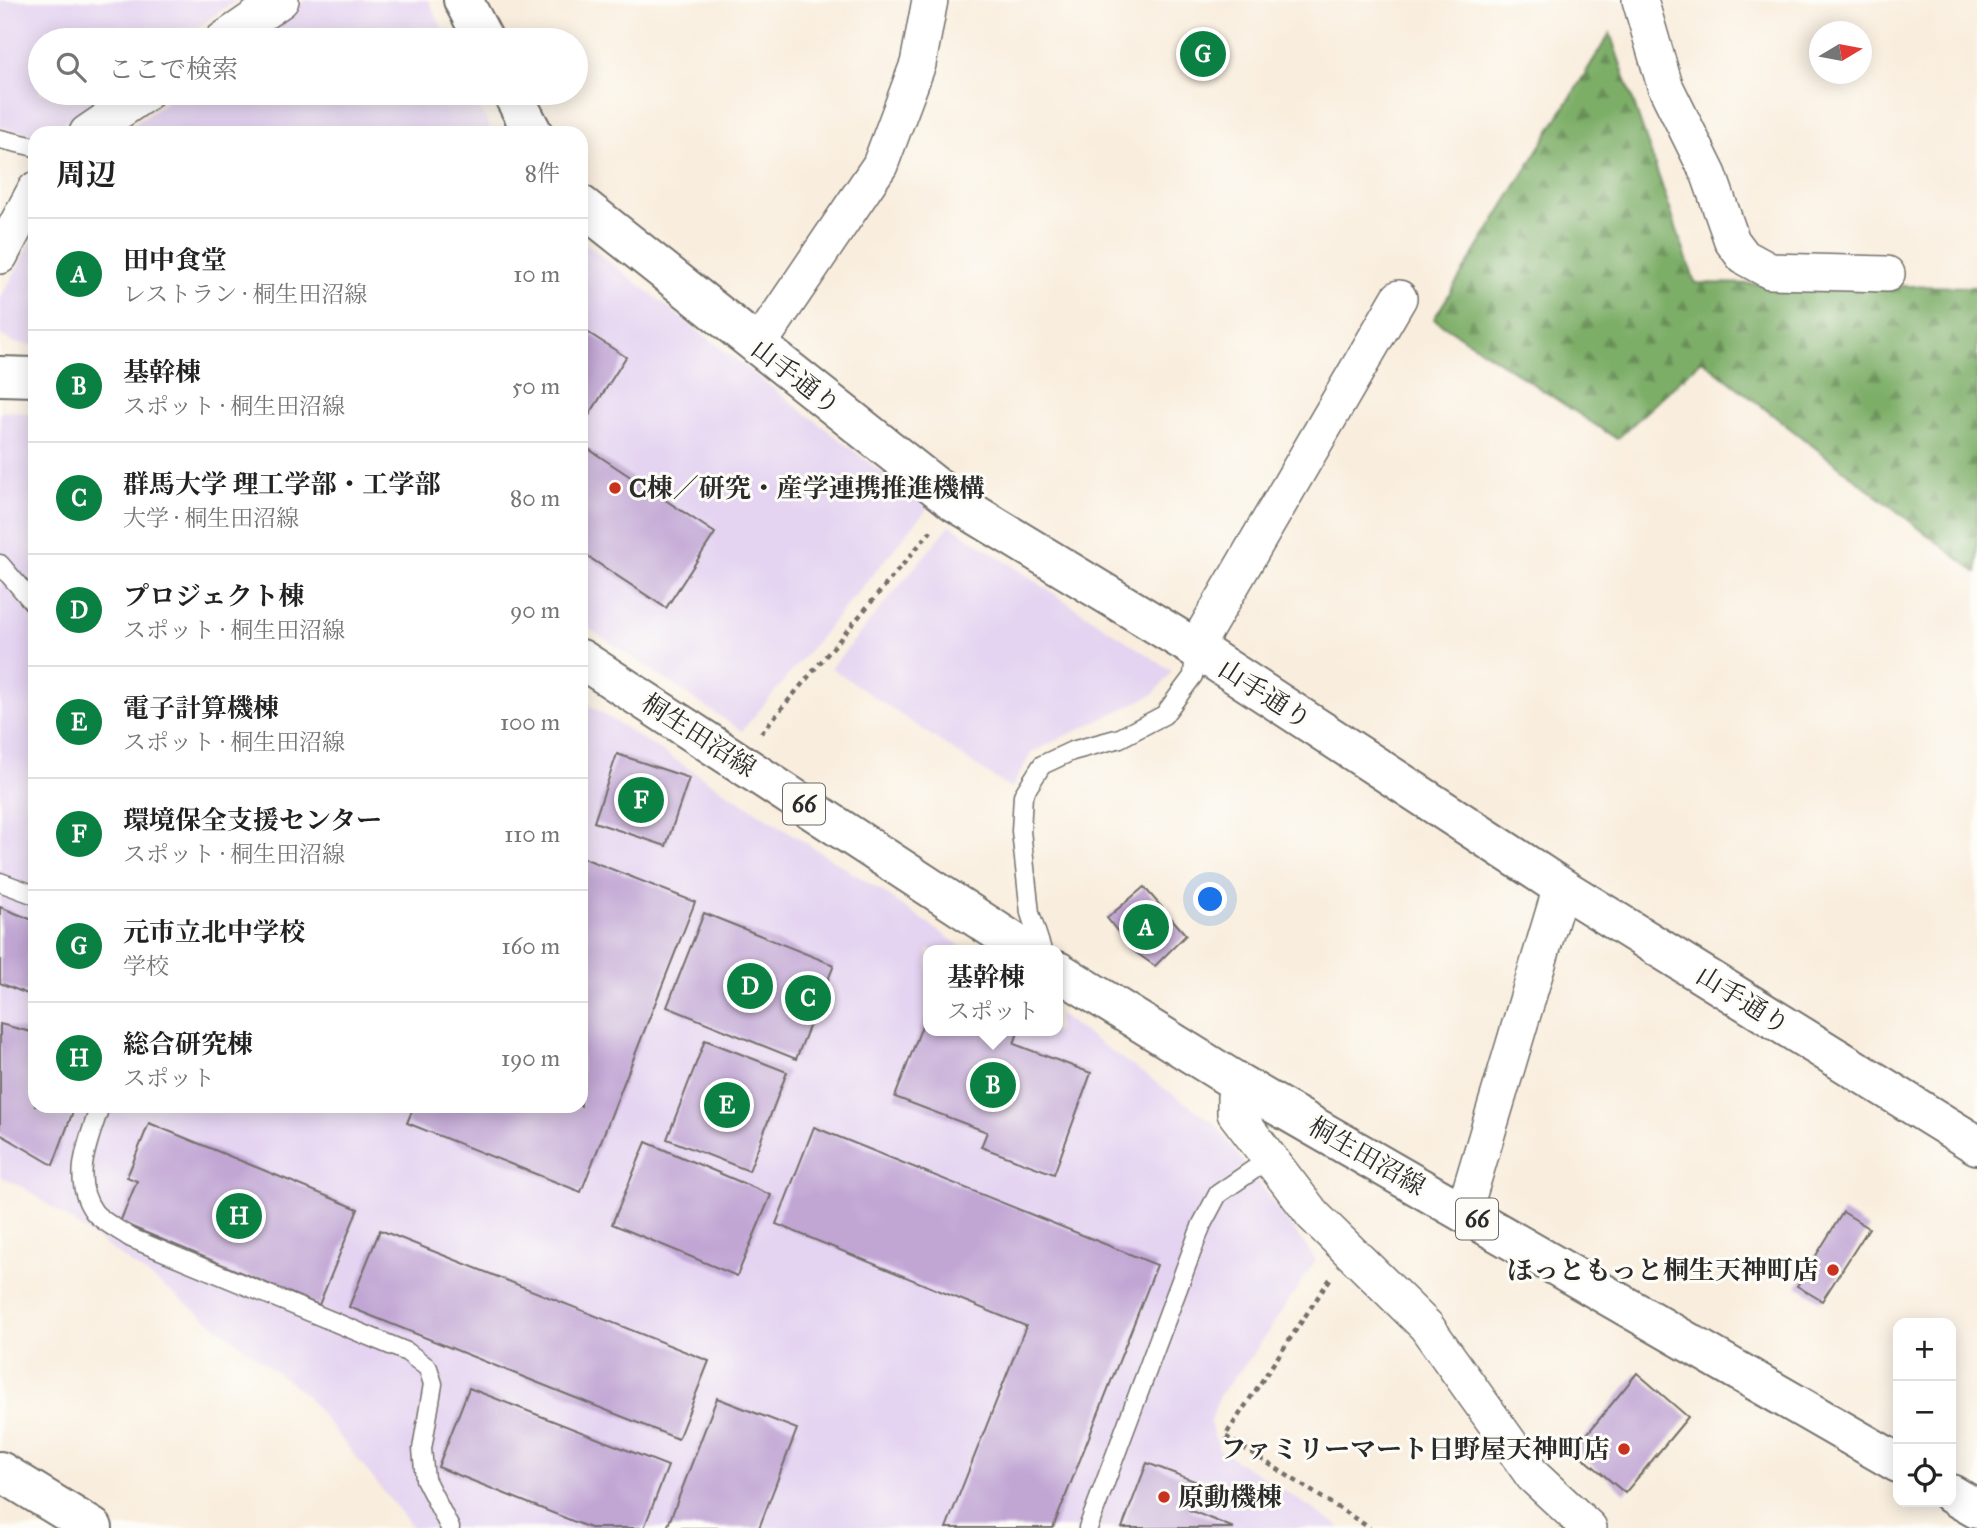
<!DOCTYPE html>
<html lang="ja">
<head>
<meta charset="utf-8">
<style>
  :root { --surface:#fff; --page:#f2f2f2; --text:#222; --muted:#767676; --line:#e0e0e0; --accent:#0b8043 }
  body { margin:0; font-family:"IM FELL Great Primer","Noto Serif JP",serif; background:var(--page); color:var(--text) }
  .controls { position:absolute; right:21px; bottom:21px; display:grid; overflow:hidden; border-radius:14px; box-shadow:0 4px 18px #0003 }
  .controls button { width:63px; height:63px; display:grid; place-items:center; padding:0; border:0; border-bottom:2px solid var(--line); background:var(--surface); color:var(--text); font:35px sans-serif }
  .compass { position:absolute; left:1809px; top:21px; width:63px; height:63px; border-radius:50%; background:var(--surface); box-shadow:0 4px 18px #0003; rotate:80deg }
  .you { position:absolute; left:1211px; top:900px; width:24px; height:24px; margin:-18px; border:5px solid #fff; border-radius:50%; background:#1a73e8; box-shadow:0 0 0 10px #1a73e833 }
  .badge { display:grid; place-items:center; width:46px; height:46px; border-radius:50%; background:var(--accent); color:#fff; font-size:23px; font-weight:700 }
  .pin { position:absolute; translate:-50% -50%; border:4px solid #fff; box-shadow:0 2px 7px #0006 }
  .popup { position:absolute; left:923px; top:945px; width:140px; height:91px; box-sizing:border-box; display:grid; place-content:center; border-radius:14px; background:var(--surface); filter:drop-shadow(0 2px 5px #0005); font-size:23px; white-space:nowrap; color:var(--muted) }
  .popup b { font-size:26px; color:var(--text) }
  .popup::after { content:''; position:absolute; left:50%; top:100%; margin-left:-14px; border:14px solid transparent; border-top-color:var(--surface) }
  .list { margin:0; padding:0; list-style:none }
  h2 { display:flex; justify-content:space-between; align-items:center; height:91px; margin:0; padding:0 28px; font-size:30px }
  h2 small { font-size:23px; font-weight:400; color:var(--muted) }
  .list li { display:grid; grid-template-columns:46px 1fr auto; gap:21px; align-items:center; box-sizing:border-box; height:112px; padding:0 28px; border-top:2px solid var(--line) }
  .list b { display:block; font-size:26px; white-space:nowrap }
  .list p { margin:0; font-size:23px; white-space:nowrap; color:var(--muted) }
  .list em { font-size:23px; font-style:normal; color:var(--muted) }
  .icon { flex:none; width:38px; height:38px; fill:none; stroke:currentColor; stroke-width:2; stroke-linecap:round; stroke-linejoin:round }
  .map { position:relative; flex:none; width:1977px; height:1528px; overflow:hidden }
  .search { position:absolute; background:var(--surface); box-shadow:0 4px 18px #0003; left:28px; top:28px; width:560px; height:77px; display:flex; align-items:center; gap:18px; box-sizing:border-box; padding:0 24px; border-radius:38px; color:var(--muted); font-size:26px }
  .panel { position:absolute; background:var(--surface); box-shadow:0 4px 18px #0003; left:28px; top:126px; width:560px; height:987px; border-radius:21px }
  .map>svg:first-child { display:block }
  .built { fill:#e4d3f1 }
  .forest { fill:url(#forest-firs); stroke:#546c4a; stroke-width:2 }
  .building { fill:#c1a6d4 }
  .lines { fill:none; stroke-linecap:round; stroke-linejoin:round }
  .service-casing { stroke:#736f6a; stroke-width:21 }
  .minor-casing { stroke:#736f6a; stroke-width:38 }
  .tertiary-casing { stroke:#736f6a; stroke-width:42 }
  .primary-casing { stroke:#736f6a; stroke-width:42 }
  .path { stroke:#736f6a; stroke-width:4.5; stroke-dasharray:5 5; stroke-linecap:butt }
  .service { stroke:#fff; stroke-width:18 }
  .minor { stroke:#fff; stroke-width:35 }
  .tertiary { stroke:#fff; stroke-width:38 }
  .primary { stroke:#fff; stroke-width:38 }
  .poi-dot { fill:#c8321e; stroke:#fdfcf7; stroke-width:2.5 }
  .labels { text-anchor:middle; stroke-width:6; stroke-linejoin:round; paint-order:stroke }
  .shield { fill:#fdfcf7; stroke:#6a6a68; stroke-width:2 }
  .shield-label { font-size:24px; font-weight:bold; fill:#2b2b2b }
  .street-label { font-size:26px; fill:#2b2b2b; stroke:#fdfcf7 }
  .poi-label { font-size:26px; font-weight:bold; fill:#2b2b2b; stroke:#fdfcf7; text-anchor:start }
</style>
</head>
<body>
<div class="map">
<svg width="1977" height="1528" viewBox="0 0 1977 1528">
  <defs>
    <pattern id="forest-firs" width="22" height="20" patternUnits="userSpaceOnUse" patternTransform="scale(1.75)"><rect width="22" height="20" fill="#7dae68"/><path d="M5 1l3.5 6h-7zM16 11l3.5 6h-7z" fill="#678e56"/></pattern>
  </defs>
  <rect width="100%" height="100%" fill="#fdfcf7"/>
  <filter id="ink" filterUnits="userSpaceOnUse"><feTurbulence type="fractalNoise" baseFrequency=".0143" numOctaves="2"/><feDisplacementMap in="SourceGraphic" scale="14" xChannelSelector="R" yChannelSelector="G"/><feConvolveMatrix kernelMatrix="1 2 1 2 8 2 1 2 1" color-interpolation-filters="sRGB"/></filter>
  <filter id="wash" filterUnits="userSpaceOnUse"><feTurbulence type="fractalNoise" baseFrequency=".00686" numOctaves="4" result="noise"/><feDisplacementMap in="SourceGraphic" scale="28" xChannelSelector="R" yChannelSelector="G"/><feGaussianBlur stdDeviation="1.57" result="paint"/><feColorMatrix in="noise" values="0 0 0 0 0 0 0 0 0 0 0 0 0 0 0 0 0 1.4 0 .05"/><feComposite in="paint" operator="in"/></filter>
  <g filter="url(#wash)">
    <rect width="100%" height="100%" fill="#f9eede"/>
    <path class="built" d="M0 0H237L180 40H40V93H106L49 133 35 135 0 127Z
      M306 0H428L448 40H250Z
      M178 93H472L493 133H123Z
      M35 236V346L12 342 0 335V299Z
      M581 240 928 508 742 731 581 623Z
      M13 411 35 415V1106H581V700L880 890 966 950H928V1031H1058V1014L1214 1123 1316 1260 1251 1357 1219 1396 1210 1424 1219 1449 1342 1528H413L304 1393 170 1291 26 1189 0 1176V412Z
      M950 525 1172 671 1154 694 1032 752 1011 789 831 668Z"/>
    <path class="forest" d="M1610 33 1695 283 1977 287V573L1702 360 1617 439 1434 319Z"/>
    <g id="blocks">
      <path class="building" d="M581 328 626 357 581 428Z
        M581 444 715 533 666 608 581 552Z
        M617 754 689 778 666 846 594 822Z
        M581 857 695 902 581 1192 407 1123 414 1106H581Z
        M1144 887 1186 935 1155 966 1131 949 1107 918Z
        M0 907 35 921V997L0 983Z
        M704 913 834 965 796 1059 667 1007Z
        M928 1010V1031H1014L1018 1032 1014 1044 1091 1073 1054 1174 981 1147 987 1132 895 1097Z
        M0 1024 35 1033V1106H75L53 1165 0 1134Z
        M705 1040 787 1072 749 1171 667 1139Z
        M149 1123 358 1209 319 1305 120 1222 137 1181 127 1177Z
        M814 1127 1157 1265 1053 1528H946L1026 1326 776 1224Z
        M646 1142 771 1195 737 1276 612 1224Z
        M1843 1212 1869 1228 1822 1301 1797 1286Z
        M380 1230 709 1361 678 1439 349 1307Z
        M1637 1373 1688 1417 1625 1493 1574 1450Z
        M469 1388 668 1466 644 1528H590L438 1467Z
        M717 1398 797 1429 759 1528H667Z
        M1147 1463 1200 1483 1189 1510 1234 1528H1122Z"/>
    </g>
  </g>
  <g filter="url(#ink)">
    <use href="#blocks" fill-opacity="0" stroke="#736f6a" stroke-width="2"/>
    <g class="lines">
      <defs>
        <path id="service" d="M0 139 35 147
          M0 564 35 605
          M0 882 35 895
          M1042 950 1030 913 1021 831 1023 795 1042 765 1072 751 1120 738 1164 715 1193 676 1195 648
          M100 1106C89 1140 70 1179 94 1212 102 1222 120 1230 131 1238L407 1352 428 1368 433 1384 422 1449 425 1479 450 1528
          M1088 1528 1202 1224 1218 1194 1269 1159"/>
        <path id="minor" d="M1640 0 1665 86 1709 175 1732 241 1744 257 1770 271 1887 274
          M223 40 281 0
          M87 133 146 93
          M0 256 35 190
          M757 347 880 165 918 64 930 0
          M1195 648 1399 298
          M1240 1084 1235 1097V1113L1313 1215 1426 1326 1533 1476 1589 1528
          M1464 1211 1561 887"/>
        <path id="tertiary" d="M463 0 484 40
          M512 93 533 133
          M581 205 955 502 1195 648 1561 887 1977 1145
          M0 1471 93 1528"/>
        <path id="primary" d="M0 376 35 377
          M581 659 1026 950
          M1058 971 1240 1084 1898 1463
          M1951 1494 1977 1509"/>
      </defs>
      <use href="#service" class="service-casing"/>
      <use href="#minor" class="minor-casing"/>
      <use href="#tertiary" class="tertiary-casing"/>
      <use href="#primary" class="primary-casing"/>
      <path class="path" d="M761 733 931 531
        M1330 1279 1225 1436 1370 1528"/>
      <use href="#service" class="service"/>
      <use href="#minor" class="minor"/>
      <use href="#tertiary" class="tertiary"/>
      <use href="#primary" class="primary"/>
    </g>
  </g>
  <g class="poi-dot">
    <circle cx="615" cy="488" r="7"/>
    <circle cx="1833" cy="1270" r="7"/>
    <circle cx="1624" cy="1449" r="7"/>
    <circle cx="1164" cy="1497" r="7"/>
  </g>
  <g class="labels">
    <g class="shield">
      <rect x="783" y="783.5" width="42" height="41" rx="5"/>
      <rect x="1456" y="1198.5" width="42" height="41" rx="5"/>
    </g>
    <g class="shield-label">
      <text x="804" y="812">66</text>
      <text x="1477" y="1227">66</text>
    </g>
    <g class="street-label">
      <text transform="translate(796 377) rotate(38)" y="9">山手通り</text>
      <text transform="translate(1265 694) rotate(33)" y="9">山手通り</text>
      <text transform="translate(699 735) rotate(33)" y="9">桐生田沼線</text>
      <text transform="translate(1743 1000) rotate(32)" y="9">山手通り</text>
      <text transform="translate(1367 1156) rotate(30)" y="9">桐生田沼線</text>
    </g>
    <g class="poi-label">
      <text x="629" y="497">C棟／研究・産学連携推進機構</text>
      <text x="1819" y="1279" text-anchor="end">ほっともっと桐生天神町店</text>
      <text x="1610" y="1458" text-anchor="end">ファミリーマート日野屋天神町店</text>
      <text x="1178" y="1506">原動機棟</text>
    </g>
  </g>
</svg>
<div class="controls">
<button>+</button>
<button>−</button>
<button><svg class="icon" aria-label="locate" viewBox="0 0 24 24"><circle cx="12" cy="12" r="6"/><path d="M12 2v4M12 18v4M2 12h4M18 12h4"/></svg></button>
</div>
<svg class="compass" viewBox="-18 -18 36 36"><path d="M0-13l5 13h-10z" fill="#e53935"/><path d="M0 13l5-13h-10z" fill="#767676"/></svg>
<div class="you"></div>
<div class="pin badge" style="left:1146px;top:927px">A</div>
<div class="pin badge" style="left:993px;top:1085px">B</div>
<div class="popup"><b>基幹棟</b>スポット</div>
<div class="pin badge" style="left:808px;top:998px">C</div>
<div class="pin badge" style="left:750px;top:986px">D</div>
<div class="pin badge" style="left:727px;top:1105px">E</div>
<div class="pin badge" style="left:641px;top:800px">F</div>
<div class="pin badge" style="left:1203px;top:54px">G</div>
<div class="pin badge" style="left:239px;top:1216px">H</div>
<div class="search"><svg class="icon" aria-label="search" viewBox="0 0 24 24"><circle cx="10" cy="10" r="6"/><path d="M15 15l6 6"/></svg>ここで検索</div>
<section class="panel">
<h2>周辺<small>8件</small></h2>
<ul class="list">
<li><span class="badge">A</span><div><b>田中食堂</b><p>レストラン · 桐生田沼線</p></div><em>10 m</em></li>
<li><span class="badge">B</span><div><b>基幹棟</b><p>スポット · 桐生田沼線</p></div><em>50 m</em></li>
<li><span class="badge">C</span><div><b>群馬大学 理工学部・工学部</b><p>大学 · 桐生田沼線</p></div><em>80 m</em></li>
<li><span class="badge">D</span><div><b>プロジェクト棟</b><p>スポット · 桐生田沼線</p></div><em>90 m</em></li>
<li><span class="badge">E</span><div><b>電子計算機棟</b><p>スポット · 桐生田沼線</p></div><em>100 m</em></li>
<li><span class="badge">F</span><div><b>環境保全支援センター</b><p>スポット · 桐生田沼線</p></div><em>110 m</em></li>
<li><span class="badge">G</span><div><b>元市立北中学校</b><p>学校</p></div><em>160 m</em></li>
<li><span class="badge">H</span><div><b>総合研究棟</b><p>スポット</p></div><em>190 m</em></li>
</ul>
</section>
</div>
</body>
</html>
